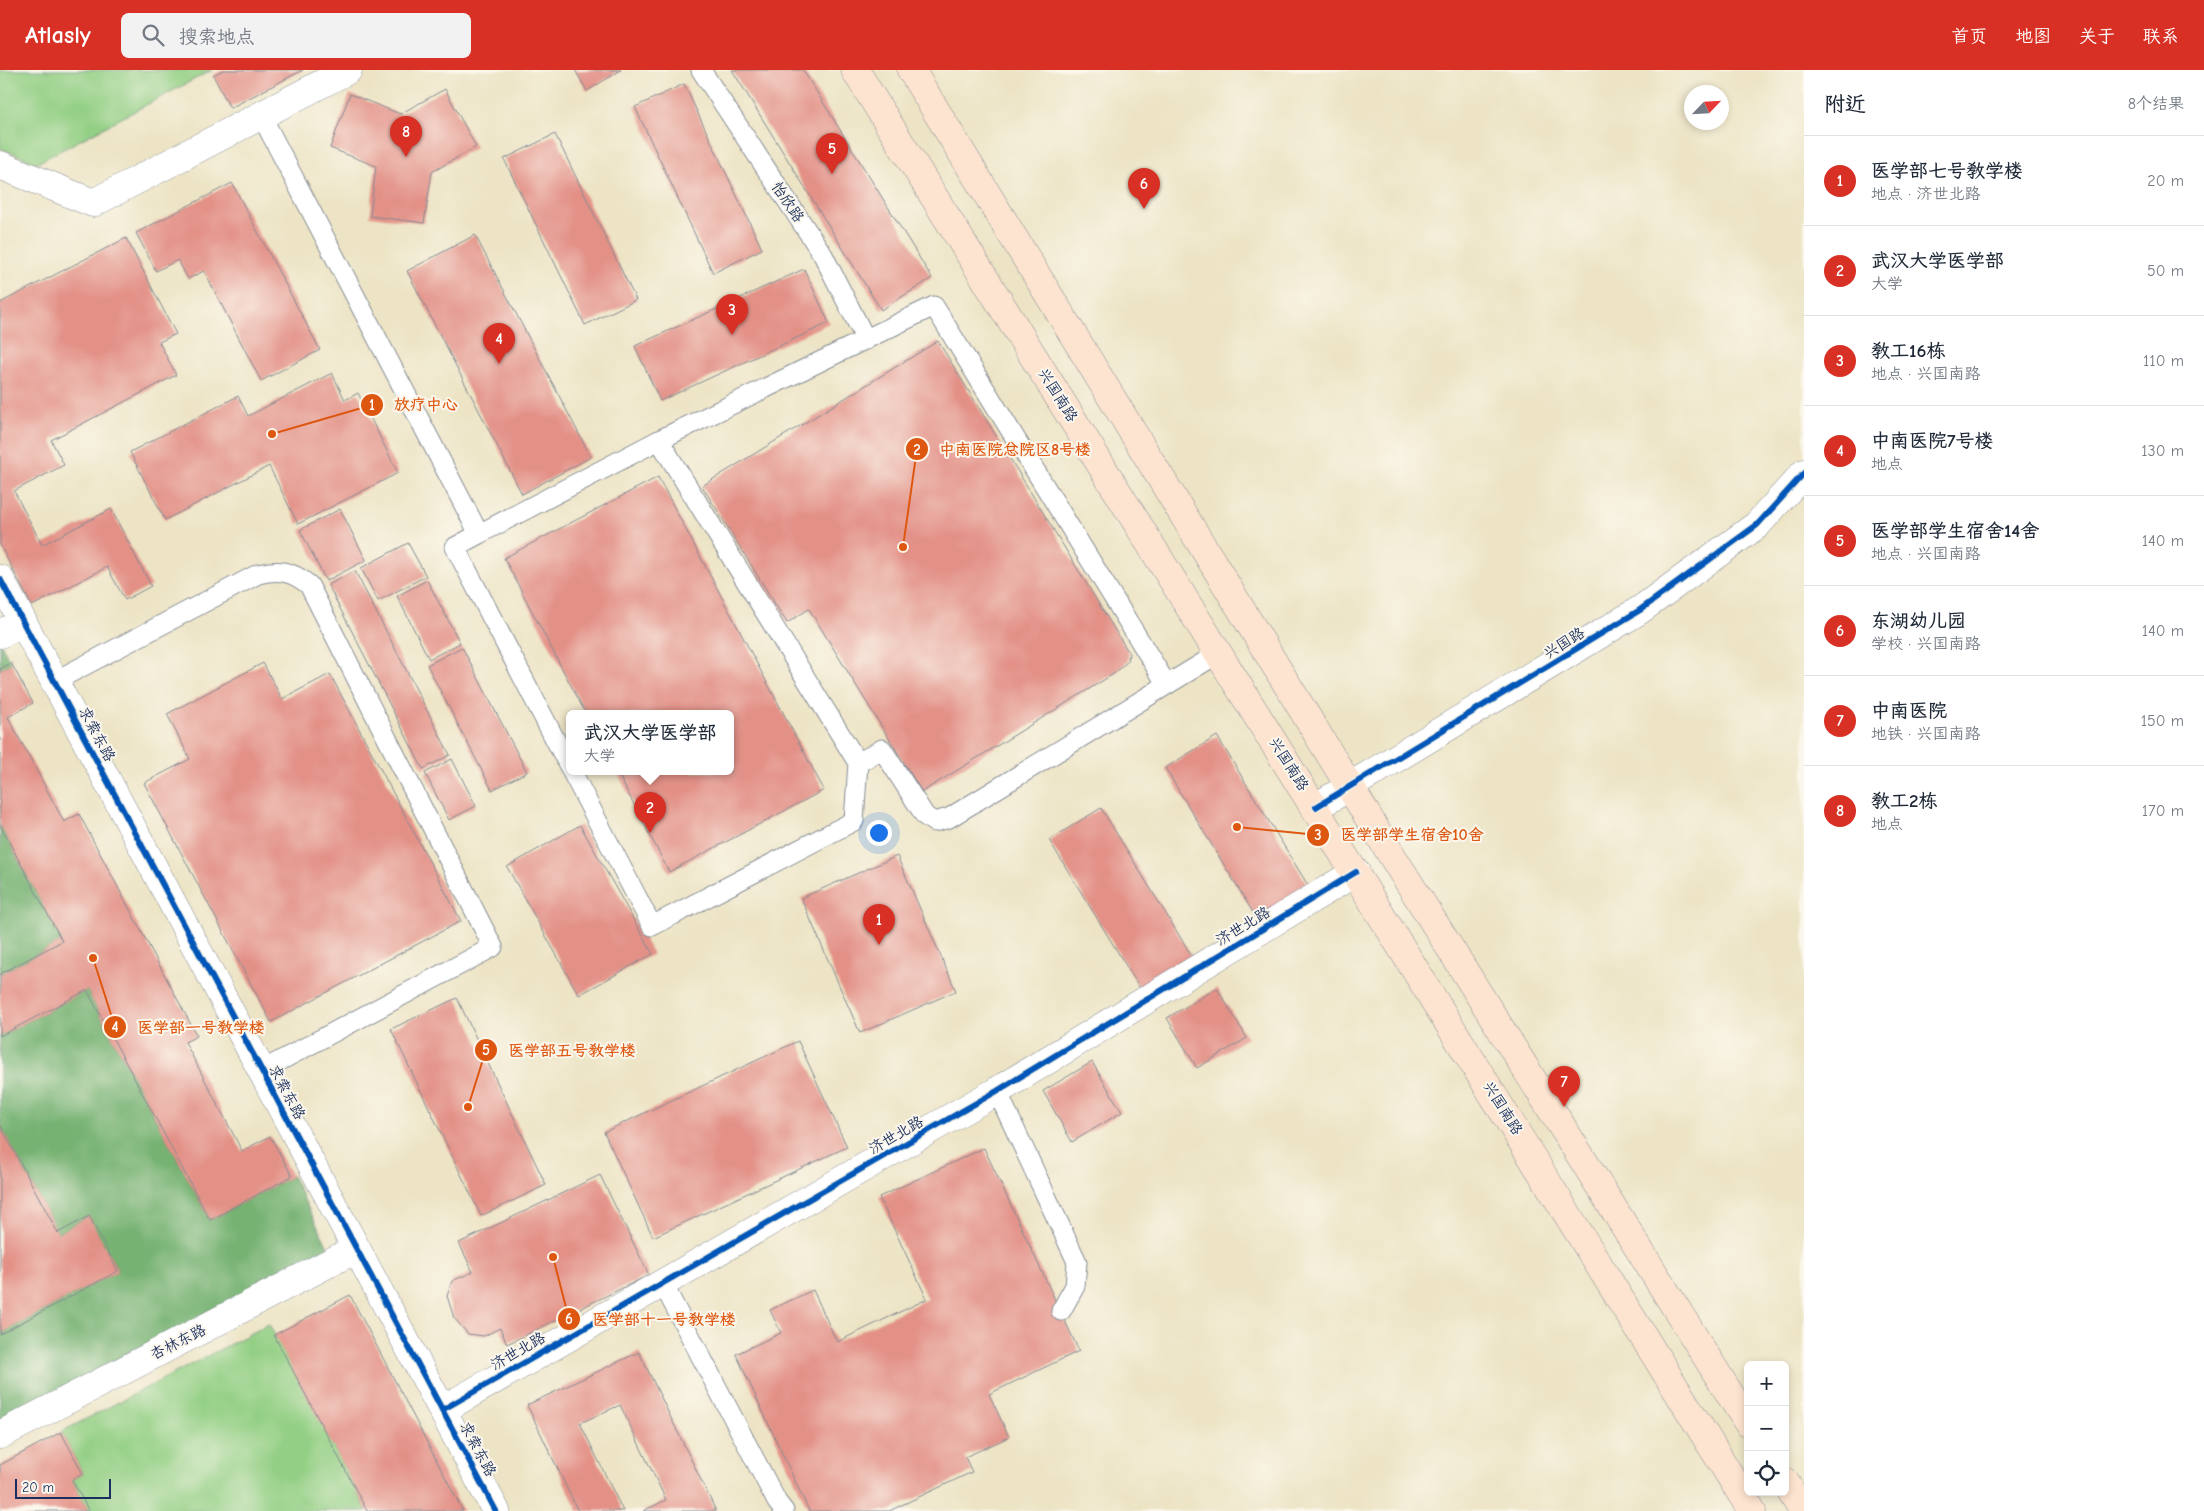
<!DOCTYPE html>
<html lang="zh">
<head>
<meta charset="utf-8">
<style>
  :root { --surface:#fff; --page:#f2f2f3; --text:#1f2937; --muted:#747a83; --line:#e0e1e3; --accent:#d93025 }
  body { margin:0; font-family:"Comic Neue","LXGW WenKai TC",sans-serif; background:var(--page); color:var(--text) }
  .controls { position:absolute; right:15px; bottom:15px; display:grid; overflow:hidden; border-radius:8px; box-shadow:0 2px 8px #0003 }
  .controls button { width:45px; height:45px; display:grid; place-items:center; padding:0; border:0; border-bottom:1px solid var(--line); background:var(--surface); color:var(--text); font:25px sans-serif }
  .compass { position:absolute; left:1684px; top:15px; width:45px; height:45px; border-radius:50%; background:var(--surface); box-shadow:0 2px 8px #0003; rotate:65deg }
  .scale { position:absolute; left:15px; bottom:12px; width:96px; box-sizing:border-box; padding-left:5px; border:2px solid #1b2f5e; border-top:0; font-size:14px; line-height:18px; white-space:nowrap; color:#1b2f5e; -webkit-text-stroke:4px #fbf7ec; paint-order:stroke }
  .you { position:absolute; left:878px; top:762px; width:18px; height:18px; margin:-12px; border:4px solid #fff; border-radius:50%; background:#1a73e8; box-shadow:0 0 0 8px #1a73e833 }
  .badge { display:grid; place-items:center; width:32px; height:32px; border-radius:50%; background:var(--accent); color:#fff; font-size:16px; font-weight:700 }
  .pin { position:absolute; translate:-50% -41px; filter:drop-shadow(0 1px 2px #0008) }
  .pin::after { content:''; position:absolute; top:26px; width:18px; height:15px; background:inherit; clip-path:polygon(0 0,100% 0,50% 100%) }
  .popup { position:absolute; left:566px; top:640px; width:168px; height:65px; box-sizing:border-box; display:grid; place-content:center; border-radius:8px; background:var(--surface); filter:drop-shadow(0 1px 4px #0005); font-size:16px; white-space:nowrap; color:var(--muted) }
  .popup b { font-size:19px; color:var(--text) }
  .popup::after { content:''; position:absolute; left:50%; top:100%; margin-left:-10px; border:10px solid transparent; border-top-color:var(--surface) }
  .list { margin:0; padding:0; list-style:none }
  h2 { display:flex; justify-content:space-between; align-items:center; height:65px; margin:0; padding:0 20px; font-size:21px }
  h2 small { font-size:16px; font-weight:400; color:var(--muted) }
  .list li { display:grid; grid-template-columns:32px 1fr auto; gap:15px; align-items:center; box-sizing:border-box; height:90px; padding:0 20px; border-top:1px solid var(--line) }
  .list b { display:block; font-size:19px; white-space:nowrap }
  .list p { margin:0; font-size:16px; white-space:nowrap; color:var(--muted) }
  .list em { font-size:16px; font-style:normal; color:var(--muted) }
  .icon { flex:none; width:28px; height:28px; fill:none; stroke:currentColor; stroke-width:2; stroke-linecap:round; stroke-linejoin:round }
  .map { position:relative; flex:none; width:1804px; height:1441px; overflow:hidden }
  header { display:flex; align-items:center; gap:30px; box-sizing:border-box; height:70px; padding:0 25px; background:var(--accent); color:#fff }
  header strong { font-size:24px }
  nav { display:flex; gap:28px; margin-inline-start:auto; font-size:18px }
  .search { width:350px; height:45px; background:var(--page); display:flex; align-items:center; gap:12px; box-sizing:border-box; padding:0 18px; border-radius:8px; color:var(--muted); font-size:19px }
  main { display:flex }
  aside { flex:1; background:var(--surface) }
  .map>svg:first-child { display:block }
  .green { fill:#93cf84; stroke:#577f71 }
  .forest { fill:#76b272; stroke:#487068 }
  .building { fill:#e39187 }
  .lines { fill:none; stroke-linecap:round; stroke-linejoin:round }
  .service-casing { stroke:#848a92; stroke-width:21 }
  .minor-casing { stroke:#848a92; stroke-width:29 }
  .secondary-casing { stroke:#848a92; stroke-width:29 }
  .service { stroke:#fff; stroke-width:19 }
  .minor { stroke:#fff; stroke-width:28 }
  .secondary { stroke:#fde4d0; stroke-width:28 }
  .cycleway-casing { stroke:#fbf7ec; stroke-width:9 }
  .cycleway { stroke:#0057b8; stroke-width:6 }
  .labels { text-anchor:middle; stroke-width:4; stroke-linejoin:round; paint-order:stroke }
  .street-label { font-size:15px; fill:#1b2f5e; stroke:#fbf7ec }
  .leader { fill:none; stroke:#de5710; stroke-width:2 }
  .callout-dot { fill:#de5710; stroke:#fbf7ec; stroke-width:2 }
  .mark-label { font-size:15px; text-anchor:middle; font-weight:bold; fill:#fff }
  .callout-label { font-size:16px; text-anchor:middle; font-weight:bold; fill:#de5710; stroke:#fbf7ec; stroke-width:4; stroke-linejoin:round; paint-order:stroke }
</style>
</head>
<body>
<header>
<strong>Atlasly</strong>
<div class="search"><svg class="icon" aria-label="search" viewBox="0 0 24 24"><circle cx="10" cy="10" r="6"/><path d="M15 15l6 6"/></svg>搜索地点</div>
<nav><a>首页</a><a>地图</a><a>关于</a><a>联系</a></nav>
</header>
<main>
<div class="map">
<svg width="1804" height="1441" viewBox="0 0 1804 1441">
  <rect width="100%" height="100%" fill="#fbf7ec"/>
  <filter id="ink" filterUnits="userSpaceOnUse"><feTurbulence type="fractalNoise" baseFrequency=".02" numOctaves="2"/><feDisplacementMap in="SourceGraphic" scale="10" xChannelSelector="R" yChannelSelector="G"/><feConvolveMatrix kernelMatrix="1 2 1 2 8 2 1 2 1" color-interpolation-filters="sRGB"/></filter>
  <filter id="wash" filterUnits="userSpaceOnUse"><feTurbulence type="fractalNoise" baseFrequency=".0096" numOctaves="4" result="noise"/><feDisplacementMap in="SourceGraphic" scale="20" xChannelSelector="R" yChannelSelector="G"/><feGaussianBlur stdDeviation="1.12" result="paint"/><feColorMatrix in="noise" values="0 0 0 0 0 0 0 0 0 0 0 0 0 0 0 0 0 1.4 0 .05"/><feComposite in="paint" operator="in"/></filter>
  <g filter="url(#wash)">
    <rect width="100%" height="100%" fill="#ede4c5"/>
    <path class="green" d="M0 0H212L37 93 0 78Z
      M269 1254 367 1441H89L72 1410 83 1404 61 1362Z"/>
    <path class="forest" d="M0 572 11 593 0 599Z
      M0 755 62 871 0 904Z
      M87 920 210 1150 292 1106 330 1181 0 1351V1264L118 1201 89 1146 58 1163 0 1055V966Z"/>
    <g id="blocks">
      <path class="building" d="M223 0H303L230 38 213 5Z
        M575 0H621L587 21Z
        M732 0H803L932 208 881 240Z
        M684 14 762 179 713 203 635 37Z
        M445 19 476 77 432 102 424 153 370 146 376 96 330 78 350 24 400 44Z
        M555 64 636 230 585 255 504 89Z
        M232 113 320 280 261 311 204 201 188 209 178 190 156 201 136 163Z
        M475 165 591 387 522 424 407 201Z
        M126 168 176 264 159 272 176 305 51 370 64 395 14 421 42 475 111 439 151 516 125 530 107 497 32 536 0 475V233Z
        M804 199 829 253 660 331 635 276Z
        M938 271 1129 583 1128 591 1115 603 922 722 809 539 787 553 702 416Z
        M332 303 345 330 358 323 398 403 298 454 269 396 165 450 130 382 238 326 248 346Z
        M658 407 824 720 669 802 617 702H730V644H586L504 488Z
        M340 439 366 490 326 511 300 460Z
        M408 473 426 506 378 531 361 498Z
        M355 501 450 685 423 699 328 515Z
        M427 510 460 573 429 589 397 526Z
        M462 577 527 702 492 720 427 595Z
        M11 593 33 633 8 647 64 752 79 744 197 966 185 972 242 1081 270 1066 292 1106 210 1150 87 920 0 966V904L62 871 0 755V599Z
        M263 593 282 629 330 604 461 851 271 952 144 713 190 689 167 644Z
        M1217 666 1309 817 1257 849 1165 698Z
        M452 689 476 736 449 750 425 703Z
        M1101 738 1193 888 1141 920 1049 770Z
        M580 755 653 884 579 925 507 797Z
        M897 786 956 921 860 963 801 828Z
        M1217 918 1247 968 1197 998 1167 948Z
        M457 928 546 1115 481 1146 391 959Z
        M798 971 847 1077 653 1167 604 1062Z
        M1092 992 1122 1042 1072 1072 1043 1021Z
        M0 1055 58 1163 89 1146 118 1201 0 1264Z
        M984 1078 1079 1281 989 1324 1009 1367 965 1387 972 1402 889 1441H809L736 1284 781 1263 770 1240 813 1220 837 1272 927 1229 879 1127Z
        M600 1105 649 1205 507 1274 500 1258 484 1266 468 1264 454 1248 447 1226 452 1211 473 1202 459 1173Z
        M350 1225 463 1441H367L274 1265Z
        M639 1282 716 1441H643L666 1430 620 1335 580 1353 623 1441H578L527 1335Z
        M61 1362 83 1404 72 1410 89 1441H0V1395Z"/>
    </g>
  </g>
  <g filter="url(#ink)">
    <use href="#blocks" fill-opacity="0" stroke="#848a92" stroke-width="1"/>
    <g class="lines">
      <defs>
        <path id="service" d="M701 0 823 185 866 270
          M261 45 479 464 659 370 934 236 1167 615
          M659 370 858 693 882 679 925 746 934 752 949 748 1219 583
          M479 464 455 477 570 698
          M55 611 258 504C279 499 292 501 309 515L493 877 261 1001
          M572 702 652 856 854 751 858 693
          M997 1021 1077 1192 1075 1216 1061 1241
          M662 1212 777 1432 784 1441"/>
        <path id="minor" d="M0 95 93 133 348 0
          M0 509 496 1441
          M0 564 23 552
          M1316 737 1640 540 1757 455 1804 403
          M442 1340 997 1021 1356 802
          M0 1365 356 1179"/>
        <path id="secondary" d="M855 0 1752 1441
          M911 0 1389 781 1748 1353
          M1785 1412 1803 1441"/>
      </defs>
      <use href="#service" class="service-casing"/>
      <use href="#minor" class="minor-casing"/>
      <use href="#secondary" class="secondary-casing"/>
      <use href="#service" class="service"/>
      <use href="#minor" class="minor"/>
      <use href="#secondary" class="secondary"/>
      <defs>
        <path id="cycleway" d="M0 509 496 1441
          M1316 737 1640 540 1757 455 1804 403
          M442 1340 997 1021 1356 802"/>
      </defs>
      <use href="#cycleway" class="cycleway-casing"/>
      <use href="#cycleway" class="cycleway"/>
    </g>
  </g>
  <g class="labels">
    <g class="street-label">
      <text transform="translate(788 132) rotate(56)" y="5">怡欣路</text>
      <text transform="translate(1058 325) rotate(58)" y="5">兴国南路</text>
      <text transform="translate(1564 573) rotate(-32)" y="5">兴国路</text>
      <text transform="translate(97 664) rotate(62)" y="5">求索东路</text>
      <text transform="translate(1289 694) rotate(58)" y="5">兴国南路</text>
      <text transform="translate(1243 856) rotate(-31)" y="5">济世北路</text>
      <text transform="translate(287 1022) rotate(62)" y="5">求索东路</text>
      <text transform="translate(1503 1038) rotate(58)" y="5">兴国南路</text>
      <text transform="translate(896 1065) rotate(-30)" y="5">济世北路</text>
      <text transform="translate(178 1272) rotate(-27)" y="5">杏林东路</text>
      <text transform="translate(518 1281) rotate(-30)" y="5">济世北路</text>
      <text transform="translate(478 1379) rotate(62)" y="5">求索东路</text>
    </g>
  </g>
  <path class="leader" d="M272 364L372 335M903 477L917 379M1237 757L1318 765M93 888L115 957M468 1037L486 980M553 1187L569 1249"/>
  <g class="callout-dot">
    <circle cx="272" cy="364" r="5"/>
    <circle cx="903" cy="477" r="5"/>
    <circle cx="1237" cy="757" r="5"/>
    <circle cx="93" cy="888" r="5"/>
    <circle cx="468" cy="1037" r="5"/>
    <circle cx="553" cy="1187" r="5"/>
    <circle cx="372" cy="335" r="12"/>
    <circle cx="917" cy="379" r="12"/>
    <circle cx="1318" cy="765" r="12"/>
    <circle cx="115" cy="957" r="12"/>
    <circle cx="486" cy="980" r="12"/>
    <circle cx="569" cy="1249" r="12"/>
  </g>
  <g class="mark-label">
    <text x="372" y="340">1</text>
    <text x="917" y="385">2</text>
    <text x="1318" y="770">3</text>
    <text x="115" y="962">4</text>
    <text x="486" y="985">5</text>
    <text x="569" y="1254">6</text>
  </g>
  <g class="callout-label">
    <text x="426" y="340">放疗中心</text>
    <text x="1015" y="385">中南医院总院区8号楼</text>
    <text x="1412" y="770">医学部学生宿舍10舍</text>
    <text x="201" y="963">医学部一号教学楼</text>
    <text x="572" y="986">医学部五号教学楼</text>
    <text x="664" y="1255">医学部十一号教学楼</text>
  </g>
</svg>
<div class="controls">
<button>+</button>
<button>−</button>
<button><svg class="icon" aria-label="locate" viewBox="0 0 24 24"><circle cx="12" cy="12" r="6"/><path d="M12 2v4M12 18v4M2 12h4M18 12h4"/></svg></button>
</div>
<svg class="compass" viewBox="-18 -18 36 36"><path d="M0-13l5 13h-10z" fill="#e53935"/><path d="M0 13l5-13h-10z" fill="#747a83"/></svg>
<div class="scale">20 m</div>
<div class="you"></div>
<div class="pin badge" style="left:879px;top:875px">1</div>
<div class="pin badge" style="left:650px;top:763px">2</div>
<div class="popup"><b>武汉大学医学部</b>大学</div>
<div class="pin badge" style="left:732px;top:265px">3</div>
<div class="pin badge" style="left:499px;top:294px">4</div>
<div class="pin badge" style="left:832px;top:104px">5</div>
<div class="pin badge" style="left:1144px;top:139px">6</div>
<div class="pin badge" style="left:1564px;top:1037px">7</div>
<div class="pin badge" style="left:406px;top:87px">8</div>
</div>
<aside>
<h2>附近<small>8个结果</small></h2>
<ul class="list">
<li><span class="badge">1</span><div><b>医学部七号教学楼</b><p>地点 · 济世北路</p></div><em>20 m</em></li>
<li><span class="badge">2</span><div><b>武汉大学医学部</b><p>大学</p></div><em>50 m</em></li>
<li><span class="badge">3</span><div><b>教工16栋</b><p>地点 · 兴国南路</p></div><em>110 m</em></li>
<li><span class="badge">4</span><div><b>中南医院7号楼</b><p>地点</p></div><em>130 m</em></li>
<li><span class="badge">5</span><div><b>医学部学生宿舍14舍</b><p>地点 · 兴国南路</p></div><em>140 m</em></li>
<li><span class="badge">6</span><div><b>东湖幼儿园</b><p>学校 · 兴国南路</p></div><em>140 m</em></li>
<li><span class="badge">7</span><div><b>中南医院</b><p>地铁 · 兴国南路</p></div><em>150 m</em></li>
<li><span class="badge">8</span><div><b>教工2栋</b><p>地点</p></div><em>170 m</em></li>
</ul>
</aside>
</main>
</body>
</html>
